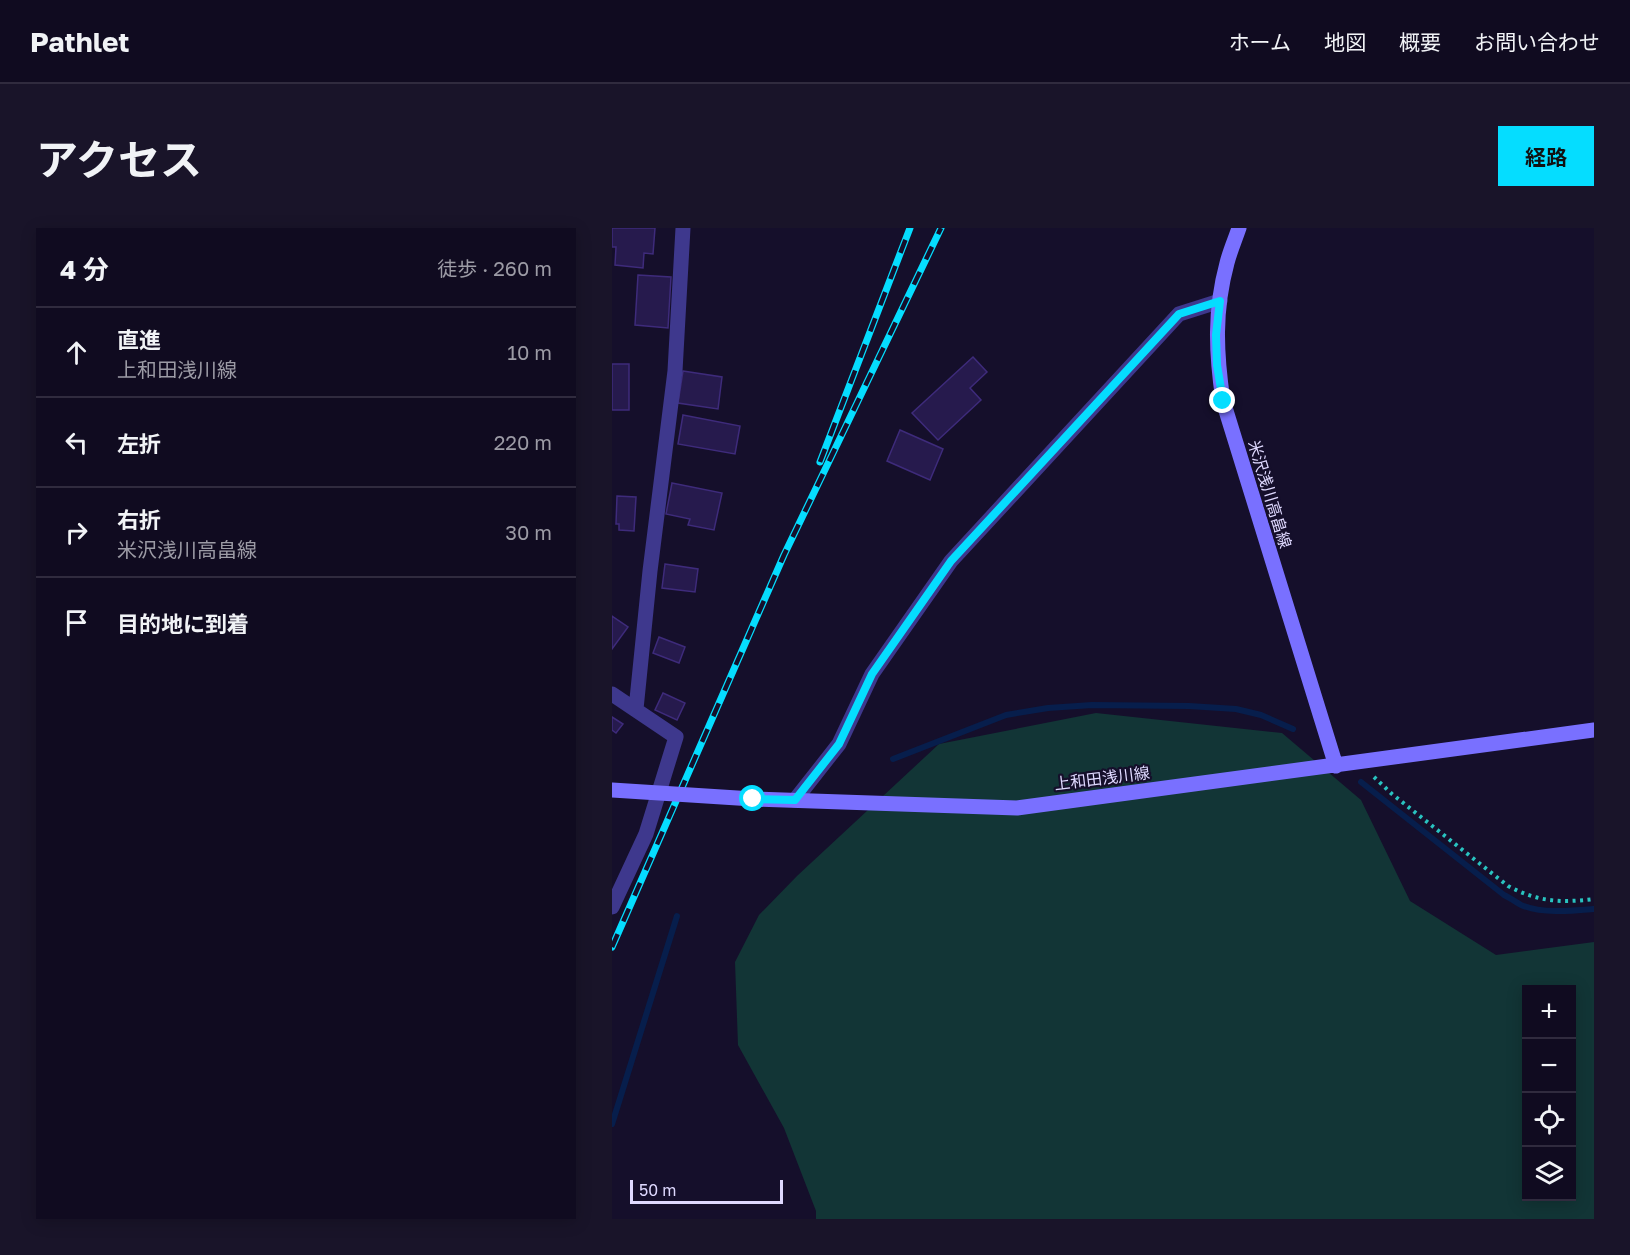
<!DOCTYPE html>
<html lang="ja">
<head>
<meta charset="utf-8">
<style>
  :root { --surface:#100b20; --page:#191429; --text:#f1f3f6; --muted:#9c9ba5; --line:#302b3e; --accent:#05ddff }
  body { margin:0; font-family:"Golos Text","Noto Sans JP",sans-serif; background:var(--page); color:var(--text) }
  .controls { position:absolute; right:18px; bottom:18px; display:grid; overflow:hidden; border-radius:0px; box-shadow:0 3px 15px #0003 }
  .controls button { width:54px; height:54px; display:grid; place-items:center; padding:0; border:0; border-bottom:2px solid var(--line); background:var(--surface); color:var(--text); font:30px sans-serif }
  .scale { position:absolute; left:18px; bottom:15px; width:153px; box-sizing:border-box; padding-left:6px; border:3px solid #dfd9ff; border-top:0; font-size:16px; line-height:21px; white-space:nowrap; color:#dfd9ff; -webkit-text-stroke:4px #150f2b; paint-order:stroke }
  .stop { position:absolute; width:18px; height:18px; margin:-14px; border:4px solid #05ddff; border-radius:50%; background:#fff }
  .stop.end { background:#05ddff; border-color:#fff; box-shadow:0 2px 6px #0008 }
  .list { margin:0; padding:0; list-style:none }
  h2 { display:flex; justify-content:space-between; align-items:center; height:78px; margin:0; padding:0 24px; font-size:26px }
  h2 small { font-size:20px; font-weight:400; color:var(--muted) }
  .list li { display:grid; grid-template-columns:39px 1fr auto; gap:18px; align-items:center; box-sizing:border-box; height:90px; padding:0 24px; border-top:2px solid var(--line) }
  .list b { display:block; font-size:22px; white-space:nowrap }
  .list p { margin:0; font-size:20px; white-space:nowrap; color:var(--muted) }
  .list em { font-size:20px; font-style:normal; color:var(--muted) }
  .icon { flex:none; width:33px; height:33px; fill:none; stroke:currentColor; stroke-width:2; stroke-linecap:round; stroke-linejoin:round }
  .map { position:relative; flex:none; width:982px; height:991px; overflow:hidden; border-radius:0px }
  header { display:flex; align-items:center; gap:36px; box-sizing:border-box; height:84px; padding:0 30px; background:var(--surface); border-bottom:2px solid var(--line) }
  header strong { font-size:28px }
  nav { display:flex; gap:33px; margin-inline-start:auto; font-size:21px }
  .intro { display:flex; align-items:center; justify-content:space-between; box-sizing:border-box; height:144px; padding:0 36px }
  h1 { margin:0; font-size:42px }
  .button { padding:15px 27px; border-radius:0px; background:var(--accent); color:#111; font-size:21px; font-weight:700 }
  main { display:flex; gap:36px; padding:0 36px }
  aside { flex:1; background:var(--surface); border-radius:0px; box-shadow:0 3px 15px #0003 }
  .map>svg:first-child { display:block }
  .green { fill:#123536; fill-rule:evenodd }
  .lines { fill:none; stroke-linecap:round; stroke-linejoin:round }
  .stream { stroke:#071e4c; stroke-width:6 }
  .building { fill:#261a4d; stroke:#3e2b7b; stroke-width:1.5 }
  .path { stroke:#29c3c0; stroke-width:4; stroke-dasharray:3 4.5; stroke-linecap:butt }
  .street { stroke:#3e388d; stroke-width:15 }
  .secondary { stroke:#7970ff; stroke-width:15 }
  .rail-casing { stroke:#05ddff; stroke-width:7 }
  .rail { stroke:#150f2b; stroke-width:4.5; stroke-dasharray:14; stroke-linecap:butt }
  .secondary-bridge { stroke:#7970ff; stroke-width:15 }
  .route { stroke:#05ddff; stroke-width:8 }
  .labels { text-anchor:middle; stroke-width:4.5; stroke-linejoin:round; paint-order:stroke }
  .street-label { font-size:16px; fill:#dfd9ff; stroke:#150f2b }
</style>
</head>
<body>
<header>
<strong>Pathlet</strong>
<nav><a>ホーム</a><a>地図</a><a>概要</a><a>お問い合わせ</a></nav>
</header>
<div class="intro"><h1>アクセス</h1><a class="button">経路</a></div>
<main>
<aside>
<h2>4 分<small>徒歩 · 260 m</small></h2>
<ul class="list">
<li><svg class="icon" aria-label="ahead" viewBox="0 0 24 24"><path d="M12 20V5M6 11l6-6 6 6"/></svg><div><b>直進</b><p>上和田浅川線</p></div><em>10 m</em></li>
<li><svg class="icon" aria-label="left" viewBox="0 0 24 24"><path d="M17 20v-9H6M10 6l-5 5 5 5"/></svg><div><b>左折</b></div><em>220 m</em></li>
<li><svg class="icon" aria-label="right" viewBox="0 0 24 24"><path d="M7 20v-9h11M14 6l5 5-5 5"/></svg><div><b>右折</b><p>米沢浅川高畠線</p></div><em>30 m</em></li>
<li><svg class="icon" aria-label="arrive" viewBox="0 0 24 24"><path d="M6 21V4h12l-3 4 3 4H6"/></svg><div><b>目的地に到着</b></div></li>
</ul>
</aside>
<div class="map">
<svg width="982" height="991" viewBox="0 0 982 991">
  <rect width="100%" height="100%" fill="#150f2b"/>
  <path class="green" d="M484 485 670 505 749 572 798 673 884 727 982 714V991H204V983L172 900 126 817 123 734 147 687 185 648 327 516ZM915 762H960V968H915Z"/>
  <g class="lines">
    <path class="stream" d="M281 531 394 487 436 480 480 477 577 478 624 481 649 487 681 501
      M749 554 892 667C898 670 904 674 909 677 931 686 959 683 982 681
      M0 896 65 688"/>
  </g>
  <path class="building" d="M0 0H43L41 26 32 25 31 40 3 37 4 19H0Z
    M26 47 59 49 56 100 23 97Z
    M361 129 375 144 358 160 369 172 326 212 300 185Z
    M0 136H17V182H0Z
    M71 143 110 149 106 181 66 175Z
    M71 187 128 198 123 226 66 216Z
    M288 202 331 221 318 252 275 233Z
    M60 255 110 265 102 302 76 297 78 291 54 286Z
    M5 268 24 269 22 303 7 302V296H4Z
    M53 336 86 341 83 364 50 360Z
    M0 388 16 399 0 421Z
    M47 409 73 419 67 435 41 425Z
    M51 465 73 475 65 492 43 482Z
    M0 489 11 496 4 505 0 502Z"/>
  <g class="lines">
    <path class="path" d="M762 549 780 566 896 658C926 674 949 675 982 671"/>
    <path class="street" d="M0 466 64 509 34 606 0 679
      M24 481 38 343 63 143 71 0
      M183 572 227 516 260 446 339 333 567 86 608 73"/>
    <path class="secondary" d="M627 0C623 12 618 23 615 35 602 83 604 125 611 173L724 538
      M141 571 405 580 982 502"/>
    <defs>
      <path id="rail" d="M208 234 298 0
        M0 719 172 327 329 0"/>
    </defs>
    <use href="#rail" class="rail-casing"/>
    <use href="#rail" class="rail"/>
    <path class="secondary-bridge" d="M0 562 141 571"/>
  </g>
  <g class="lines">
    <path class="route" d="M141 571 183 572 227 516 260 446 339 333 567 86 608 73 604 107 605 137 611 173"/>
  </g>
  <g class="labels">
    <g class="street-label">
      <text transform="translate(658 266) rotate(73)" y="6">米沢浅川高畠線</text>
      <text transform="translate(490 550) rotate(-7)" y="6">上和田浅川線</text>
    </g>
  </g>
</svg>
<div class="controls">
<button>+</button>
<button>−</button>
<button><svg class="icon" aria-label="locate" viewBox="0 0 24 24"><circle cx="12" cy="12" r="6"/><path d="M12 2v4M12 18v4M2 12h4M18 12h4"/></svg></button>
<button><svg class="icon" aria-label="layers" viewBox="0 0 24 24"><path d="M12 4l9 5-9 5-9-5zM3 14l9 5 9-5"/></svg></button>
</div>
<div class="scale">50 m</div>
<div class="stop" style="left:141px;top:571px"></div>
<div class="stop end" style="left:611px;top:173px"></div>
</div>
</main>
</body>
</html>
